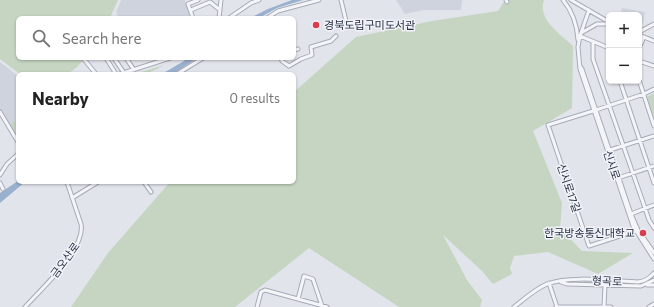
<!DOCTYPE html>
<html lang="en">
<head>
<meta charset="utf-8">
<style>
  :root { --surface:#fff; --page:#f2f2f2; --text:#222; --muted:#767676; --line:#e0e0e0 }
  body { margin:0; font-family:Commissioner,"Noto Sans KR",sans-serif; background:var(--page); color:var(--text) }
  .controls { position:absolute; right:12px; top:12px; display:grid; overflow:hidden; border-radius:6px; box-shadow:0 1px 3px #0004 }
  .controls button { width:36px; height:36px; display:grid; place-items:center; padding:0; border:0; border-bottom:1px solid var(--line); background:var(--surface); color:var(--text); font:20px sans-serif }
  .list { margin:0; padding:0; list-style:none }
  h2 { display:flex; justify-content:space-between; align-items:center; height:52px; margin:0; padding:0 16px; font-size:17px }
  h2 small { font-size:13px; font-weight:400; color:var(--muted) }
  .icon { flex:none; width:22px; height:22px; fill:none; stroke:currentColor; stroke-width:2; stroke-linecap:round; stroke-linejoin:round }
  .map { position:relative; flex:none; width:654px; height:307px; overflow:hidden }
  .search { position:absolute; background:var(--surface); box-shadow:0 1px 3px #0004; left:16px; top:16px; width:280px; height:44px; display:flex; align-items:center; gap:10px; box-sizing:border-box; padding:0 14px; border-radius:6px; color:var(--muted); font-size:15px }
  .panel { position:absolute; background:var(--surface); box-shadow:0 1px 3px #0004; left:16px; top:72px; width:280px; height:112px; border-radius:6px }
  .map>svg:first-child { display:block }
  .built { fill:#cfd3dd }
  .green { fill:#c5d5c1 }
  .water { fill:#99b0ce }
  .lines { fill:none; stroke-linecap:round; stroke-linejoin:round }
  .minor-casing { stroke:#a6abb6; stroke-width:5 }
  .minor { stroke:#f4f5f9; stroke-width:3 }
  .poi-dot { fill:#da3c4c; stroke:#f1f3f8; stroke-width:1.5 }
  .labels { text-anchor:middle; stroke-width:3; stroke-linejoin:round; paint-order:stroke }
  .poi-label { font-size:11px; fill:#283144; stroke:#f1f3f8; text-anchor:start }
  .street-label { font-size:11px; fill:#283144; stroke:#f1f3f8 }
</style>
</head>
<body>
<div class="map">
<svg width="654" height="307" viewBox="0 0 654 307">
  <rect width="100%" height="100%" fill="#e1e4eb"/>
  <path class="built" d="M121 0H185L190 18H119L116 12Z
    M396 0H462V1L461 10H424L405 14Z
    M622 8 645 12 643 24 639 23V15H620Z
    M0 62 18 76V143L0 115Z"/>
  <path class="green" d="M0 0H118L110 18H18V58H85L77 67 68 74H20L0 59Z
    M505 0H544C537 19 560 34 573 46L572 108 533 131 562 203 560 228 582 251 633 253 598 274 548 252 514 256 510 268 512 274 493 284 482 271 443 235 467 280 482 300 480 307H399L309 248 235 307H71L108 253 170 182H294V92L356 37 432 21 498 11Z
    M164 65C154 71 147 74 135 74Z
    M654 93V117L647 97Z
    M18 119V136L10 124Z"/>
  <path class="water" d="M292 0H303L277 8 259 18H250L268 9Z
    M189 58H197L173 74H162Z
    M18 181V182H25L0 203V193Z"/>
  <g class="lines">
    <defs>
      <path id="minor" d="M341 0 346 21
        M506 0 507 2
        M563 0C573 12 577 24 578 40
        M571 0 609 22
        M191 10 210 2 220 10
        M589 10 580 36 578 47 580 69 633 226 654 259
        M193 18 188 4 198 0
        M219 18 221 0
        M229 18 251 3 259 0
        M267 18 278 11 319 0
        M639 32 654 24
        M581 33 597 24H609
        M639 35 654 41
        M580 36 609 48
        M593 42V59L645 208 649 220 654 228
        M639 48 644 37
        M294 50 298 49
        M83 58 96 74
        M106 58 116 74
        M114 58 124 73
        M126 58 134 70
        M281 58 282 61 289 66 301 59 312 55 311 47 331 41 336 36
        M639 61 654 66
        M580 66 582 69 631 214 638 230 654 253
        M120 74 170 58
        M177 74 203 58
        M639 80 654 126
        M620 81 654 183
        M596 110 644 94 654 89
        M593 111 548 125 589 246 638 230
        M0 112 18 142
        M610 150 654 136
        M0 175 7 164 18 154
        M618 178 654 166
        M144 182 151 192
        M0 183 3 189
        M72 198 98 182
        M631 214 654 205
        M561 282 567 284 641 286 654 280
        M549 283 557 307
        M647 285H654
        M298 299 304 276 313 279 322 306
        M25 307C41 289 86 249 81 224L67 182
        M257 307 261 292 265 290 327 307
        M514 307C524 299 535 289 547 284 570 275 613 281 638 282 645 281 649 279 654 273
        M556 307H611
        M604 307 605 285
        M649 307 654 304"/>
    </defs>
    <use href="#minor" class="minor-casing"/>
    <use href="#minor" class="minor"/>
  </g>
  <g class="poi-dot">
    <circle cx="316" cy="25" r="4"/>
    <circle cx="643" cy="233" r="4"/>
  </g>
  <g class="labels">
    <g class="poi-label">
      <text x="324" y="29">경북도립구미도서관</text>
      <text x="635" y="237" text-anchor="end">한국방송통신대학교</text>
    </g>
    <g class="street-label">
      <text transform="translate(612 165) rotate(71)" y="4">신시로</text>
      <text transform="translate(569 188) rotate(71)" y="4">신시로17길</text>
      <text transform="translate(65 260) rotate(-54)" y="4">금오산로</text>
      <text transform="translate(607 281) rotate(2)" y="4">형곡로</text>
    </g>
  </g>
</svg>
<div class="controls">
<button>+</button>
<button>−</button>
</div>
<div class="search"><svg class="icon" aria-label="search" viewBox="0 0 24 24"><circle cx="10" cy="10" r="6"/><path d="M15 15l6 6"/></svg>Search here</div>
<section class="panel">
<h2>Nearby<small>0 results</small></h2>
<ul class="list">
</ul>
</section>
</div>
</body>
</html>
